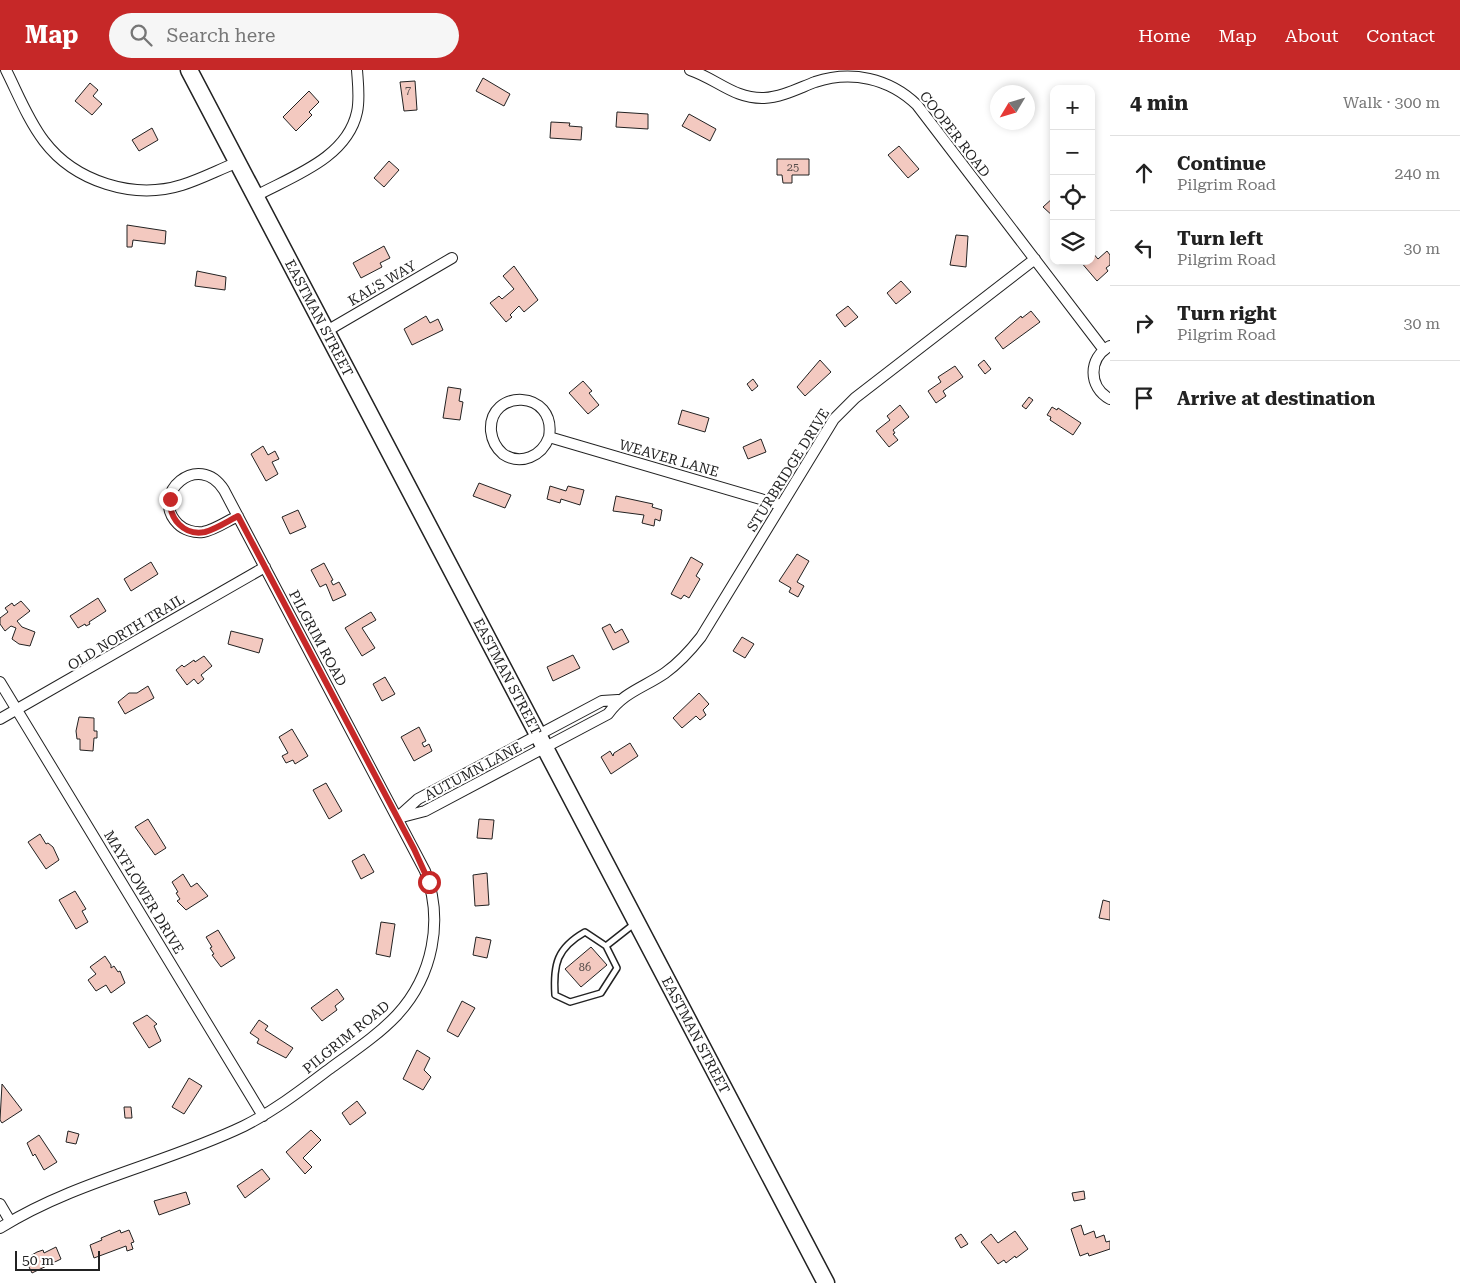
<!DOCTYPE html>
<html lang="en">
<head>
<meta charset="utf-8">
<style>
  :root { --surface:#fff; --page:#f6f6f6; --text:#222; --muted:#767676; --line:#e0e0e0; --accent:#c62828 }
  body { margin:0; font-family:"Roboto Serif",serif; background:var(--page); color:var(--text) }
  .controls { position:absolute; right:15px; top:15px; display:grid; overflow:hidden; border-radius:10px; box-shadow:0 2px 8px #0003 }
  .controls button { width:45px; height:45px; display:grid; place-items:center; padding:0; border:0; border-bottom:1px solid var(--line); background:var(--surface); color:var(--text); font:25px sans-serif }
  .compass { position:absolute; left:990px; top:15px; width:45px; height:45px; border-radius:50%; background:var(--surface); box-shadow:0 2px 8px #0003; rotate:232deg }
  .scale { position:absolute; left:15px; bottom:12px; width:85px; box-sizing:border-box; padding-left:5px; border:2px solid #222; border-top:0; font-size:14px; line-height:18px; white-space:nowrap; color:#222; -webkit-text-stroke:4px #fff; paint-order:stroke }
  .stop { position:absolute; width:15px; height:15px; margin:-11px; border:4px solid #c62828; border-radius:50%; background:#fff }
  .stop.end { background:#c62828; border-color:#fff; box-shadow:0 1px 5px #0008 }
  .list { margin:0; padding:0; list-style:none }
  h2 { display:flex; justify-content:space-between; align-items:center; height:65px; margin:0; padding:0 20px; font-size:21px }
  h2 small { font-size:16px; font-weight:400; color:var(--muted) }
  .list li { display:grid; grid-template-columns:32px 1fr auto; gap:15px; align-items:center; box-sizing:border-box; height:75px; padding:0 20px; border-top:1px solid var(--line) }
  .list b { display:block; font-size:19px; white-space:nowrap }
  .list p { margin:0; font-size:16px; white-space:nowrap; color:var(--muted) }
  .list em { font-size:16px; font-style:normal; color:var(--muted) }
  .icon { flex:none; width:28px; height:28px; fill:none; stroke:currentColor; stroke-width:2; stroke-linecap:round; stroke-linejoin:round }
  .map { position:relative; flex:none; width:1110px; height:1213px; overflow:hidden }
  header { display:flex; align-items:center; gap:30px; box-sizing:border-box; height:70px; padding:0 25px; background:var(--accent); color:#fff }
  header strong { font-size:24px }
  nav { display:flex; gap:28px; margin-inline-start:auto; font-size:18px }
  .search { width:350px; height:45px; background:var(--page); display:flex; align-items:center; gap:12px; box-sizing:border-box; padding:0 18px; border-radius:28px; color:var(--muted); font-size:19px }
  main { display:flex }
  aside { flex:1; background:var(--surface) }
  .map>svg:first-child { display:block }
  .building { fill:#f3c9c0; stroke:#222 }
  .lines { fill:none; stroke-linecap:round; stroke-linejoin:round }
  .service-casing { stroke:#222; stroke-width:8 }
  .minor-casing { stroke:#222; stroke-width:12 }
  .primary-casing { stroke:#222; stroke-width:19 }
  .service { stroke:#fff; stroke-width:5 }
  .minor { stroke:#fff; stroke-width:10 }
  .primary { stroke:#fff; stroke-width:16 }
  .route { stroke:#c62828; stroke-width:6 }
  .labels { text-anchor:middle; stroke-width:4; stroke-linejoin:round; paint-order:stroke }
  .number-label { font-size:11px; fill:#564c4a }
  .street-label { font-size:14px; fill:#222; stroke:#fff }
</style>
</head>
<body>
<header>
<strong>Map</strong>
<div class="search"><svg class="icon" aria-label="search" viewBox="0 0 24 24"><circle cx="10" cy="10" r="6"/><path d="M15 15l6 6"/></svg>Search here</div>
<nav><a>Home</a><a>Map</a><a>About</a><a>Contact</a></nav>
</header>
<main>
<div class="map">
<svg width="1110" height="1213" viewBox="0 0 1110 1213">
  <rect width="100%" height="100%" fill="#fff"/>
  <path class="building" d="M483 8 510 24 504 36 476 21Z
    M415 11 417 40 404 41 400 12Z
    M90 13 98 20 93 26 102 34 92 45 75 31Z
    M309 21 319 32 309 42 312 45 296 61 283 47Z
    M617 42 648 44V59L616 57Z
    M689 44 716 59 710 71 682 56Z
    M551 52 570 53 569 56 582 57 581 70 550 68Z
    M152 58 158 70 139 81 132 70Z
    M899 76 919 99 908 108 888 85Z
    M777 89H809V105H792V113H783L782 105H777Z
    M389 91 399 100 384 117 374 108Z
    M1054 127V147L1043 137Z
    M127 155 166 161 165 174 133 170 132 177H127Z
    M956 165 968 166 966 197 950 195Z
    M384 176 390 188 380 193 382 197 361 208 353 193Z
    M1091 181 1098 189 1107 181 1110 185V195L1106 198 1108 201 1097 211 1080 191H1091Z
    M514 196 538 230 524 242 519 236 510 245 512 247 506 252 490 233 499 226 502 229 514 219 503 206Z
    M197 201 226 207 225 220 195 216Z
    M901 211 911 222 896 234 887 223Z
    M848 236 858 247 845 257 836 245Z
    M1031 241 1040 252 1003 279 995 268 1021 246 1022 248Z
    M426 246 430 253 438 249 443 260 412 275 404 259Z
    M820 290 831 302 805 326 797 317Z
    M984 290 991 299 985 304 978 295Z
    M955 296 963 307 943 321 946 326 936 333 928 321 941 312 938 307Z
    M753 309 758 316 752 321 747 314Z
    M583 311 592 321 589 323 599 335 588 344 569 323Z
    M448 317 461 319 459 331 463 332 460 350 443 348Z
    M1029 327 1033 330 1026 339 1022 336Z
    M900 335 909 347 893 360 895 363 893 364 898 370 889 377 876 361 890 350 887 346Z
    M1052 337 1057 340 1058 338 1081 353 1073 365 1050 350 1051 347 1047 345Z
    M682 340 709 348 705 362 678 354Z
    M761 369 766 382 748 389 743 377Z
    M263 376 268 385 275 381 279 389 272 392 278 404 266 411 251 384Z
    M479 413 511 425 505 438 473 426Z
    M550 416 566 421 568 416 584 420 580 435 561 429 560 433 547 429Z
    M616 426 653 434 652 437 662 440 660 451 655 449 654 456 642 453 644 445 613 441Z
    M298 440 306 457 290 464 282 447Z
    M797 484 809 491 797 512 804 516 798 527 789 522 791 518 779 511Z
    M691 487 703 494 696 506 700 509 689 528 684 525 681 529 671 524Z
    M151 492 158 504 131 521 124 509Z
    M324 493 333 510 331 511 333 515 339 512 346 525 333 531 326 514 320 517 311 500Z
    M98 528 106 541 89 552 90 554 86 556 85 554 78 558 70 546Z
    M21 531 30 541 17 551 22 557 35 562 30 576 19 574 12 569 16 558 11 556 5 561 0 554V548L8 542 5 538 12 533 14 536Z
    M371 542 376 550 362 558 375 578 362 586 345 558Z
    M610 554 615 563 622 559 629 572 613 580 602 558Z
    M231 561 263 569 259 583 228 574Z
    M742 567 754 574 745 588 733 581Z
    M573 585 580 598 553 611 547 597Z
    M204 586 212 596 201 605 204 609 198 614 194 609 187 615 176 600 182 595 184 597 194 590 195 592Z
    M385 607 395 624 382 631 373 614Z
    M148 616 154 628 125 644 118 632 129 623H137Z
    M699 623 709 634 703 640 706 645 700 650 696 646 682 658 673 648Z
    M79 647 94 648V661H97V668H94L93 681 80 680V669H77L76 661Z
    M419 657 426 671 422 673 424 677 429 674 432 681 414 691 401 667Z
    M292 659 308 686 295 694 293 690 286 693 282 686 288 683 279 667Z
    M630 673 638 686 611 704 601 687 610 681 613 686 614 683Z
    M326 713 342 741 329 749 313 720Z
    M148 749 166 778 155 785 135 757Z
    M479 749 494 750 492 769 477 768Z
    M40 764 46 774 48 773 53 777 59 790 46 799 28 772Z
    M364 784 374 802 361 809 352 791Z
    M487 803 489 835 475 836 473 805Z
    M183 804 191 817 197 813 208 826 186 840 177 831 180 829 176 823 178 822 172 812Z
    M75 821 86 839 82 841 88 852 76 859 59 830Z
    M1103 830 1110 832V850L1099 848Z
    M381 852 395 854 390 887 376 884Z
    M218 860 235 888 221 897 212 885 214 884 210 878 212 877 206 867Z
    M476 867 491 870 487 888 473 885Z
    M591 877 607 895 581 917 565 899Z
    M105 886 111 895V898L114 896 118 902 120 901 125 913 111 923 106 915 96 921 88 910 96 904 90 897Z
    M337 919 344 929 335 936 337 940 322 951 311 938Z
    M462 931 475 938 458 967 447 961Z
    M147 945 157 954 154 956 161 971 149 978 133 953Z
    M259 950 268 956 265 960 293 978 286 988 257 973 259 969 250 963Z
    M417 980 430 988 424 1000 431 1007 423 1020 403 1009Z
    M189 1008 202 1016 184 1044 172 1037Z
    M2 1014 22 1040 2 1053 0 1050Z
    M357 1031 366 1043 350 1055 342 1043Z
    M124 1037H131L132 1048H125Z
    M311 1060 321 1070 303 1088 312 1097 305 1104 286 1082Z
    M68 1061 79 1064 76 1074 66 1072Z
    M39 1065 57 1092 44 1100 35 1084 33 1086 27 1073Z
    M262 1099 270 1109 245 1128 237 1116Z
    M1084 1121 1085 1129 1074 1131 1072 1123Z
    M186 1122 190 1134 159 1145 154 1131Z
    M1081 1155 1084 1165 1094 1161 1096 1168 1104 1165 1106 1172 1110 1171V1179L1089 1186 1088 1183 1080 1186 1071 1159Z
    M120 1160 121 1163 129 1160 134 1172 131 1173 133 1179 127 1181 126 1176 94 1188 90 1175 102 1170 101 1168Z
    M1015 1161 1028 1179 1016 1188 1015 1186 1006 1193 1004 1190 998 1194 981 1172 991 1164 998 1173Z
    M961 1164 968 1174 961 1178 955 1168Z
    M56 1177 61 1189 32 1203 25 1189 37 1182 43 1180 44 1183Z"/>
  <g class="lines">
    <defs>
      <path id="service" d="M606 876 585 862C557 878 553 894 555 925L570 932 601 923 617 898 606 876 634 854"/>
      <path id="minor" d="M6 0C18 24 28 50 44 71 75 112 134 130 182 115 201 109 218 100 236 93
        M690 0C717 9 734 29 764 28 782 27 799 18 815 12 851 0 889 8 917 35L1104 280
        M254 127C290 107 347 89 357 42 360 29 358 14 357 0
        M325 262 452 188
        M1110 276C1088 288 1088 317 1110 329
        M549 367C557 319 488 318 491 361 492 370 496 378 503 384 521 396 542 386 549 367L781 435
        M0 612 263 1046
        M0 649 265 497
        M398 747 418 729 602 631 618 630
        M398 748 425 741 608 644C624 622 643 618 665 603 679 593 690 581 701 567L834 349 855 328 1035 189
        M0 1134 10 1151
        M0 1158C75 1111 165 1094 244 1056 276 1040 304 1018 332 997 354 981 378 965 397 945 433 906 444 850 425 801L224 420C199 380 148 424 178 454 184 460 194 463 203 462 215 460 227 451 238 446"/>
      <g id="primary">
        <path id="s1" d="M189 0 826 1213"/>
      </g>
    </defs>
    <use href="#service" class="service-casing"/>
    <use href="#minor" class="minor-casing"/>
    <use href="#primary" class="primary-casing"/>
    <use href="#service" class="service"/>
    <use href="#minor" class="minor"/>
    <use href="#primary" class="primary"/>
  </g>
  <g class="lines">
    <path class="route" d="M170 429C169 449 184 466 205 462 216 459 228 451 238 446L414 779 429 812"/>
  </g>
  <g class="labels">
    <g class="number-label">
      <text x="408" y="24">7</text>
      <text x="793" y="101">25</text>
      <text x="585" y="901">86</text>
    </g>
    <g class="street-label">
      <text transform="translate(955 64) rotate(52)" y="5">COOPER ROAD</text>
      <text transform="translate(382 213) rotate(-30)" y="5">KAL'S WAY</text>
      <text dy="5" stroke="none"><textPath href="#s1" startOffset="280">EASTMAN STREET</textPath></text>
      <text transform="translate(669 388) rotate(16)" y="5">WEAVER LANE</text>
      <text transform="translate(788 400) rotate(-58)" y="5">STURBRIDGE DRIVE</text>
      <text transform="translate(126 562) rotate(-31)" y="5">OLD NORTH TRAIL</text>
      <text transform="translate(318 568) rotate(62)" y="5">PILGRIM ROAD</text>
      <text dy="5" stroke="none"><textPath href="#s1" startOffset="685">EASTMAN STREET</textPath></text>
      <text transform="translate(473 701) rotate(-28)" y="5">AUTUMN LANE</text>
      <text transform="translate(144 822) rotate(59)" y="5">MAYFLOWER DRIVE</text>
      <text dy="5" stroke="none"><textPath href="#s1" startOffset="1090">EASTMAN STREET</textPath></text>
      <text transform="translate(346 967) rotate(-39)" y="5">PILGRIM ROAD</text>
    </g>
  </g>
</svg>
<div class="controls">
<button>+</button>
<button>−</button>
<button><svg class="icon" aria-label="locate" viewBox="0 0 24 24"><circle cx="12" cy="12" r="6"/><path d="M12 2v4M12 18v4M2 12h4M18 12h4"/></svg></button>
<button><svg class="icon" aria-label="layers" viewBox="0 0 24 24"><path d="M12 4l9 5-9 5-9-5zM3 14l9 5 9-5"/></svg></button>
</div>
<svg class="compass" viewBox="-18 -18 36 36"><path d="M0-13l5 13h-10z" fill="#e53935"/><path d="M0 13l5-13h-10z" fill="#767676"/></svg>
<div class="scale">50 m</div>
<div class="stop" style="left:429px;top:812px"></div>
<div class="stop end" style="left:170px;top:429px"></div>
</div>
<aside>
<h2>4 min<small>Walk · 300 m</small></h2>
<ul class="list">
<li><svg class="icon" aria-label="ahead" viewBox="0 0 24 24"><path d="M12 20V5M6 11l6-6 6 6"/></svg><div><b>Continue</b><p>Pilgrim Road</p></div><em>240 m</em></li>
<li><svg class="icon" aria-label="left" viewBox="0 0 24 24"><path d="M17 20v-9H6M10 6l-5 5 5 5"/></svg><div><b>Turn left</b><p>Pilgrim Road</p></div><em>30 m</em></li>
<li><svg class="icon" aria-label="right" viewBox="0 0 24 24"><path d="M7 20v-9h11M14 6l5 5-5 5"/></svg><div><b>Turn right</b><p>Pilgrim Road</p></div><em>30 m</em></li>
<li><svg class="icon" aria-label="arrive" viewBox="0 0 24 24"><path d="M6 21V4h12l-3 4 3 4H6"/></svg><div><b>Arrive at destination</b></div></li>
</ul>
</aside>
</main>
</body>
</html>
